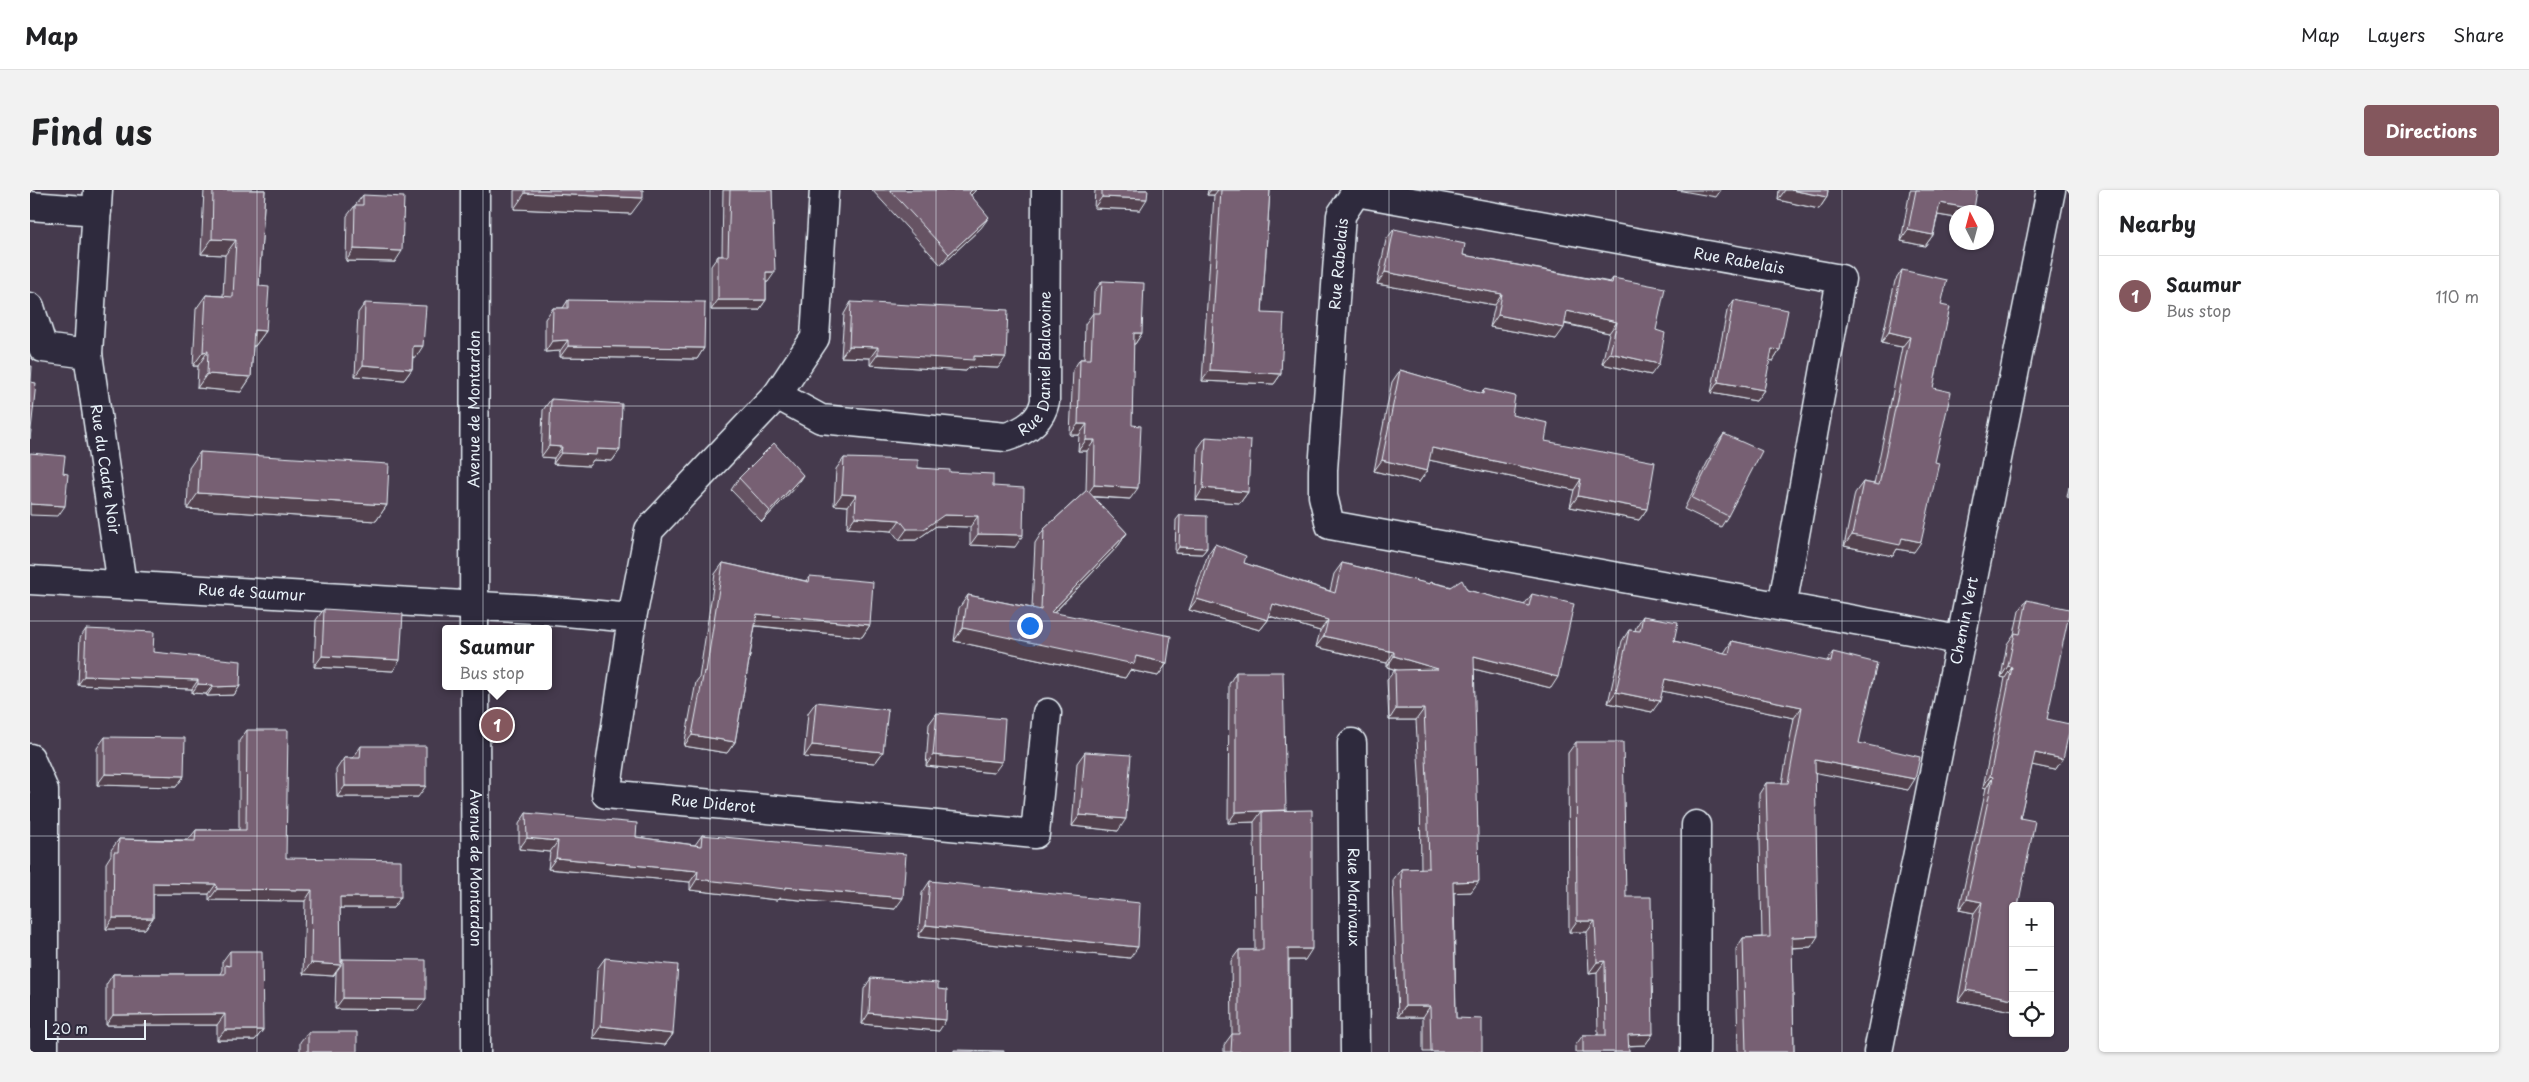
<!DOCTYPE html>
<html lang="en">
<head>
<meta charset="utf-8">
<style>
  :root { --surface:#fff; --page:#f2f2f2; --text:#202124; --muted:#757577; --line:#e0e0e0; --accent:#84575d }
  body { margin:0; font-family:"Playpen Sans",sans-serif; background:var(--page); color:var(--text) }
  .controls { position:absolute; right:15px; bottom:15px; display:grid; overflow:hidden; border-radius:5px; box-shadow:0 1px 4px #0004 }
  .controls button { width:45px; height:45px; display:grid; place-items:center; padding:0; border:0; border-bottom:1px solid var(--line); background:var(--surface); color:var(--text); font:25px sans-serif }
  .compass { position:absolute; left:1919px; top:15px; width:45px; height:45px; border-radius:50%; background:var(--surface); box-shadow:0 1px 4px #0004; rotate:354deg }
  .scale { position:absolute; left:15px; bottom:12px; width:101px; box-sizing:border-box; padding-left:5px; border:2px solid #e8f1f8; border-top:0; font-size:14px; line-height:18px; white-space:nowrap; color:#e8f1f8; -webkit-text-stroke:4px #2f2a3d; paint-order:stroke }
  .you { position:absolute; left:999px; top:435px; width:18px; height:18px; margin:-12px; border:4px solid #fff; border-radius:50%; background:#1a73e8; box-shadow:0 0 0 8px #1a73e833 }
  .badge { display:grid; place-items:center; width:32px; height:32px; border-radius:50%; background:var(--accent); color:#fff; font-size:16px; font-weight:700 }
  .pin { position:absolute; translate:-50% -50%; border:2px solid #fff; box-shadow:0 1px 5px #0006 }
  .popup { position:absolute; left:412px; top:435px; width:110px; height:65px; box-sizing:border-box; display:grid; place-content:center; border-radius:5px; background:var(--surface); filter:drop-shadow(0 1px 4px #0005); font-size:16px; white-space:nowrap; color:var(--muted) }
  .popup b { font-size:19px; color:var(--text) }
  .popup::after { content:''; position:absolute; left:50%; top:100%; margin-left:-10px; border:10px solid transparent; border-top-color:var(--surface) }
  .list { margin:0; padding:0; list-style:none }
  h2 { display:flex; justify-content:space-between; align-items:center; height:65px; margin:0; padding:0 20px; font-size:21px }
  h2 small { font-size:16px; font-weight:400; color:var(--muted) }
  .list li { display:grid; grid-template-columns:32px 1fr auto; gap:15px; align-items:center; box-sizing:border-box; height:80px; padding:0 20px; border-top:1px solid var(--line) }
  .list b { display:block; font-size:19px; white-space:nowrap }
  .list p { margin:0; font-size:16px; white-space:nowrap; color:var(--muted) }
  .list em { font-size:16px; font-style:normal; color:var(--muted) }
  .icon { flex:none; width:28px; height:28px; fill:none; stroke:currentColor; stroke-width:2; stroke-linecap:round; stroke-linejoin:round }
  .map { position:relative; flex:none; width:2039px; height:862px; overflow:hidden; border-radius:5px }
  header { display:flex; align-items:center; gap:30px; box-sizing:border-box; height:70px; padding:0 25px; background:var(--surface); border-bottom:1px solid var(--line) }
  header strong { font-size:24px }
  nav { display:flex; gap:28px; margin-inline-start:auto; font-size:18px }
  .intro { display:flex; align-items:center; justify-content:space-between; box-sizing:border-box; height:120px; padding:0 30px }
  h1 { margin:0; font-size:35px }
  .button { padding:12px 22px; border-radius:5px; background:var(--accent); color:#fff; font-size:18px; font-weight:700 }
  main { display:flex; gap:30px; padding:0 30px }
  aside { flex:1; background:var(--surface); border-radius:5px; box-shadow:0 1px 4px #0004 }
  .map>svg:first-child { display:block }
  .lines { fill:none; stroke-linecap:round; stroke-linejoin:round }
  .minor-casing { stroke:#e8f1f8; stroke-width:31 }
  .tertiary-casing { stroke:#e8f1f8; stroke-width:31 }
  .minor { stroke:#2f2a3d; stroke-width:28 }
  .tertiary { stroke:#2f2a3d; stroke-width:28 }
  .wall { fill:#665363; stroke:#e8f1f8 }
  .shaded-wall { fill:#534350; stroke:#e8f1f8 }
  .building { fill:#776073; stroke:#e8f1f8 }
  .grid { fill:none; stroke:#e8f1f8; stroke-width:1; stroke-opacity:0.55 }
  .labels { text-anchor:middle; stroke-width:4.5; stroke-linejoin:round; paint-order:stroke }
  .street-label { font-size:15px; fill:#e8f1f8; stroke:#2f2a3d }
</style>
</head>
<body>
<header>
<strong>Map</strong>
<nav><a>Map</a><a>Layers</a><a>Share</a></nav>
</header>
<div class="intro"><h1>Find us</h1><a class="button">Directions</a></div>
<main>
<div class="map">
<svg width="2039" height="862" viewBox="0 0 2039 862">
  <rect width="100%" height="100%" fill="#453a4d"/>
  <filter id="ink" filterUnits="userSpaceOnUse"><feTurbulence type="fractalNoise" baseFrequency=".02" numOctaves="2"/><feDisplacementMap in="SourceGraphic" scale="10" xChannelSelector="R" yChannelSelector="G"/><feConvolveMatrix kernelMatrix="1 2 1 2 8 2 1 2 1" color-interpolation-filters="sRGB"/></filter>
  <g filter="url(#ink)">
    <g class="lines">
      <defs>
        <g id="minor">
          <path id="s1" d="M68 0 58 164 92 395"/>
          <path d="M0 16 67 21"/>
          <path d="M0 117 13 158 58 164"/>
          <path id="s2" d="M747 205 791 229 976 247C996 241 1011 231 1015 211L1016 0"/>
          <path id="s3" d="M0 390 503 419 602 428 576 604 1005 644 1017 523"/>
          <path d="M1752 417 1811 89 1326 2 1311 25 1293 280V306L1300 335 1891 442 1930 451"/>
          <path d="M602 428 619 340 747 205 785 148 794 0"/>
          <path id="s4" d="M1322 553 1325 862"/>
          <path d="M0 568 14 600V862"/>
          <path d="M1665 862 1666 635"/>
          <path id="s5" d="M1848 862 2021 0"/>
        </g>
        <g id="tertiary">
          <path id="s6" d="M444 439 445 0"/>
          <path id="s7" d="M445 496 446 862"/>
        </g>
      </defs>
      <use href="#minor" class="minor-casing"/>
      <use href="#tertiary" class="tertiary-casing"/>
      <use href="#minor" class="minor"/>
      <use href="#tertiary" class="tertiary"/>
    </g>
    <path class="wall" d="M174 0H235L229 96 236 141 225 156H223L221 187 211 202 167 198 168 176H163L166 119 176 105 193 106 195 65 171 64Z
      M484 0H613L601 24 484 19Z
      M693 0H742L738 92H736V110L729 120H681V76L688 66H692Z
      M842 0H946L941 5 951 38 911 75Z
      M1065 0H1118L1110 20 1064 18Z
      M1178 0H1240L1232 123 1251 184 1244 194 1172 191 1184 5H1177Z
      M1749 0H1798L1797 7 1789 19 1748 10Z
      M1880 0H1947L1926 28 1908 25 1903 45 1895 56 1871 51Z
      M333 5 365 72 316 71 317 26Z
      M1364 39 1433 65 1580 92 1583 88 1626 140 1621 185 1572 174 1579 143 1534 134 1526 149 1460 137 1465 115 1347 94 1356 50Z
      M1872 80 1911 115 1903 198 1884 362 1867 359 1863 366 1814 356 1825 303 1833 292 1844 294 1872 157 1851 153 1865 91Z
      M1072 91 1112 143 1105 154H1103L1100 309 1063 307 1097 343 1088 356 1024 423 1137 473 1128 486 1100 480 1095 488 924 451 929 418 938 405 1002 418 1005 353 1014 339 1056 301 1057 261H1048L1049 245H1040L1043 180 1050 169H1054L1055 134 1063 123 1064 102Z
      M538 110 674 158 667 169 530 167V161L515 162V129L523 118H533Z
      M1704 110 1750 160 1743 171 1739 170 1734 200 1726 211 1681 203 1697 121Z
      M821 112 968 178 939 177 936 181 840 175V168L811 167 814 124Z
      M335 113 386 167H383L382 179 374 190 325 186 328 123Z
      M1370 180 1451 204 1454 199 1482 225 1515 251 1617 319 1609 330 1540 317 1544 300 1399 270 1397 281 1389 292 1344 281 1362 192Z
      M521 209 590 260 582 271 563 270 559 276 523 274 524 268 511 267 513 220Z
      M1694 244 1698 326 1691 337 1654 319 1686 255Z
      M1176 247 1218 302 1210 313 1166 310 1168 258Z
      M170 262 357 315 346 331 157 319 159 278Z
      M814 268 920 282 963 296 985 357 940 355V337L906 336 886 350H869L862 341 817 338 818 316 804 315 806 279Z
      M709 288 766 296 732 332 701 300Z
      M2039 297V308L2037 307Z
      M1150 325 1177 358 1172 364 1145 363 1146 330Z
      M1185 354 1214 373 1300 401 1304 384 1312 373 1399 394 1400 392 1437 400 1494 415 1502 404 1521 498 1444 479 1441 702H1424L1426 828 1452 862H1393V827H1368L1363 690 1371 679H1391L1390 602 1386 530H1359L1357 490 1365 480H1366L1357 477V473L1286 457 1290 441 1239 426 1238 430 1230 440 1159 420 1178 364Z
      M693 373 776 391 780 386 840 435 832 447 725 436 705 552 697 563 654 556 666 492 669 488 685 384Z
      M1997 410 2017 529 2033 569 2025 580 2002 575 1990 628 1979 765H1983V821L1928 811 1944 723 1929 720 1956 598 1953 597 1975 488 1971 487 1977 454 1984 444 1989 421Z
      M294 419 370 470 363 481 284 477 286 430Z
      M1613 426 1644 451 1694 463 1702 451 1796 472 1803 462 1829 553 1878 600 1785 582 1781 757 1762 758 1764 862H1708L1706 759 1713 748 1732 747 1729 604 1736 593H1752L1764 528 1632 501 1622 522 1578 513 1592 451 1599 440 1605 441 1606 437Z
      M56 439 123 462 210 496 204 505 177 506 176 504 162 503V499L48 495 50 448Z
      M1206 482 1256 620 1255 621 1275 770H1259V862H1194V855L1202 844 1201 771 1209 760H1225L1224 632 1198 633 1199 494Z
      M786 512 853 562 845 573 774 567 778 523Z
      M907 523 964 583 896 576 899 534Z
      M217 540 256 668 371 707 363 718H310L311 773 313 769 388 820 305 819 306 782 303 786 273 784 275 711 179 710V704H123V728L115 739H76V673L81 665V660L89 649 158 650 166 640H209V551Z
      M75 547 154 586 146 597 67 595V558Z
      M1546 552 1596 707 1623 844 1615 855 1598 856 1599 862H1545V856L1553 845H1568L1567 782 1559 783 1557 742H1539L1538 563Z
      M331 556 388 607H307L306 580 314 568H323Z
      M1055 562 1088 641 1042 636 1047 573Z
      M496 623 606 647 665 655 672 645 865 719 749 708 747 710 660 700V692L518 679 520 662 489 659V634Z
      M900 691 1100 768 888 747 892 703Z
      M200 761 233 840 225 850H187V835H76V795L83 784H190L192 780V772Z
      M575 768 643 844 635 855 563 848 567 779Z
      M841 788 909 841 832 834 834 799Z
      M278 842 327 862H270V852Z"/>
    <path class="shaded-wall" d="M942 0H946L932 14 939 3Z
      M1181 0H1188L1184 5H1177Z
      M1647 0H1691L1686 7Z
      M1755 0H1761L1797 7 1789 19 1748 10Z
      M495 3 613 8 601 24 484 19Z
      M1072 7 1117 9 1110 20 1064 18Z
      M1910 13 1944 19 1941 22H1926V28L1902 24Z
      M959 27 951 38 911 75 919 64Z
      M1878 40 1903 45 1895 56 1871 51Z
      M182 49 206 50 195 65 171 64Z
      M324 59 372 61 365 72 316 71Z
      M736 82H745L738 92H729Z
      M1355 82 1472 104 1465 115 1347 94Z
      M688 110H736L729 120H681Z
      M1537 121 1587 132 1579 143 1529 132Z
      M1468 125 1534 138 1526 149 1460 137Z
      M224 140 236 141 225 156 214 155Z
      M1859 142 1880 147 1872 157 1851 153Z
      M1104 143H1112L1105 154H1096Z
      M538 150 530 161 515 162 522 151Z
      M383 156H393L386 167H376Z
      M538 156 674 158 667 169 530 167Z
      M819 156 848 157 840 168 811 167Z
      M1742 159 1750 160 1743 171 1734 169Z
      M178 161 168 176H163L173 162Z
      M1580 163 1629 174 1621 185 1572 174Z
      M848 164 944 166 976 167 968 178 939 177 936 181 840 175Z
      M333 175 382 179 374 190 325 186Z
      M1180 180 1251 184 1244 194 1172 191Z
      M177 184 221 187 211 202 167 198Z
      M1688 192 1734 200 1726 211 1681 203Z
      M1048 234H1057L1049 245H1040Z
      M1056 250H1065L1057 261H1048Z
      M519 256 532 257 524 268 511 267Z
      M1402 258 1551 289 1544 300 1394 269Z
      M567 259 590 260 582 271 563 270 559 276 523 274 531 263Z
      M1352 270 1397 281 1389 292 1344 281Z
      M773 285 766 296 732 332 740 321Z
      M1064 295 1108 298 1100 309 1056 306Z
      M1173 298 1218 302 1210 313 1166 310Z
      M168 303 357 315 346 331 157 319Z
      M812 304 826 305 818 316 804 315Z
      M1548 306 1617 319 1609 330 1540 317Z
      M0 314 35 316 28 326 0 325Z
      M914 325 948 326 940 337 906 336 886 350H869L877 339Z
      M825 327 870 330 862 341 817 338Z
      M1097 343 1088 356 1012 435 1021 422Z
      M948 344 993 345 985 357 940 355Z
      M1822 345 1872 348 1891 352 1884 362 1867 359 1863 366 1814 356Z
      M1149 357 1177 358 1172 364 1145 363Z
      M1167 409 1238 430 1230 440 1159 420Z
      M1243 414 1298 430 1290 441 1236 425Z
      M727 424 840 435 832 447 719 435Z
      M933 438 1106 466 1137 473 1128 486 1100 480 1095 488 924 451Z
      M1294 446 1364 462 1357 473 1286 457Z
      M292 466 370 470 363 481 284 477Z
      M1364 466 1408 479 1400 490 1357 477Z
      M1444 466 1528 487 1521 498 1436 477Z
      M1978 476 1982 477 1975 488 1971 487Z
      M54 486 168 490 162 499 48 495Z
      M1635 489 1772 517 1764 528 1627 500Z
      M168 494 183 495 176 504 162 503Z
      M210 496 204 505 177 506 183 497Z
      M1586 502 1630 511 1622 522 1578 513Z
      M1366 519H1394L1386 530H1359Z
      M662 545 705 552 697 563 654 556Z
      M782 555 853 562 845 573 774 567Z
      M2005 563 2033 569 2025 580 1997 574Z
      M903 565 972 572 964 583 896 576Z
      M1785 570 1885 589 1878 600 1777 581Z
      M75 584 154 586 146 597 67 595Z
      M1960 586 1963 587 1956 598 1953 597Z
      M315 596H396L388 607H307Z
      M1256 620 1248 631 1232 621 1224 632 1198 633 1206 622Z
      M1050 625 1096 629 1088 641 1042 636Z
      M497 648 528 651 520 662 489 659Z
      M526 668 668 681 660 692 518 679Z
      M667 689 755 697 873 708 865 719 749 708 747 710 660 700Z
      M1449 691 1441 702 1416 703 1423 692Z
      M123 693 186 694 179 704H115Z
      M187 699 282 700 275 711 179 710Z
      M310 707H371L363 718H303Z
      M1937 709 1952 712 1944 723 1929 720Z
      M83 728H123L115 739H76Z
      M1547 731H1565L1557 742H1539Z
      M896 735 1108 757 1100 768 888 747Z
      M1788 746 1781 757 1754 758 1762 747Z
      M1258 759H1282L1275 770H1251Z
      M1575 771 1567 782 1559 783 1567 772Z
      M281 773 311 775 303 786 273 784Z
      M1936 800 1983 809V821L1928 811Z
      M313 808 396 809 388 820 305 819Z
      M1375 816H1400L1393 827H1368Z
      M839 823 916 830 909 841 832 834Z
      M195 824 187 835H76L83 825Z
      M571 836 643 844 635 855 563 848Z
      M195 840H233L225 850H187Z
      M1623 844 1615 855 1590 856 1598 845Z"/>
    <path class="building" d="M183 0H235L229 96 239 97 236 141 224 140 221 187 177 184 178 161 173 162 176 105 203 107 206 50 182 49Z
      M495 0H613V8L495 3Z
      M700 0H742L745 82H736V110H688V66H698Z
      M860 0H942L939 3 959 27 919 64Z
      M1072 0H1118L1117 9 1072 7Z
      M1191 0H1240L1232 123 1254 124 1251 184 1180 180Z
      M1761 0H1798L1797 7Z
      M1886 0H1947L1944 19 1910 13 1903 45 1878 40Z
      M333 5 374 7 372 61 324 59 325 15H333Z
      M1364 39 1435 54 1433 65 1582 93 1583 88 1635 98 1626 140 1635 143 1629 174 1580 163 1587 132 1537 121 1534 138 1468 125 1472 104 1355 82Z
      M1872 80 1917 90 1911 115 1920 117 1903 198 1921 202 1905 272 1909 273 1891 352 1872 348 1870 355 1822 345 1833 292 1849 295 1880 147 1859 142Z
      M1072 91 1114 93 1112 143H1104L1102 235 1111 236 1108 298 1064 295 1065 250H1056L1057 234H1048L1050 169H1061L1063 123H1070Z
      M538 110 675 112 674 158 538 156V150L522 151 523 118H538Z
      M1704 110 1758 120 1750 160 1742 159 1734 200 1688 192Z
      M821 112 978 120 976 167 944 166V170L848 164V157L819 156Z
      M335 113 396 116 393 156H383L382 179 333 175Z
      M0 176H2L1 192 6 193 0 249Z
      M1370 180 1453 204 1454 199 1485 206 1482 225 1518 233 1515 251 1625 272 1617 319 1548 306 1551 289 1402 258 1397 281 1352 270Z
      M521 209 592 214 590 260 567 259 566 265 531 263 532 257 519 256Z
      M1694 244 1732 261 1698 326 1662 308Z
      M1176 247 1221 250 1218 302 1173 298Z
      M744 253 773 285 740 321 709 288Z
      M170 262 359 274 357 315 168 303Z
      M0 263 35 266 33 283 38 284 35 316 0 314Z
      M814 268 888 270V278L920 280V282L963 284V296L994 298 993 345 948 344V326L914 325 894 339H877L870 330 825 327 826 305 812 304Z
      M1057 300 1097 343 1021 422 1141 446 1137 473 1106 466 1104 474 933 438 938 405 1011 420 1014 339Z
      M1150 325 1177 326V358L1149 357Z
      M1185 354 1216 366 1214 373 1305 403 1312 373 1400 394V392L1421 397 1432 390 1437 400 1499 416 1502 404 1544 414 1528 487 1444 466 1449 691 1423 692 1426 828 1452 829V862H1401L1400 816H1375L1371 679 1399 678 1397 591 1394 519H1366L1365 480 1408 479 1364 466V462L1294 446 1298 430 1243 414 1238 430 1167 409Z
      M693 373 779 392 780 386 843 392 840 435 727 424 705 552 662 545 674 481 676 482Z
      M1997 410 2039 419V424L2017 529 2039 534V542L2033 569 2005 563 1990 628 2005 631 1988 716H1983V744L1979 765H1983V809L1936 800 1952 712 1937 709 1963 587 1960 586 1982 477 1978 476 1985 443 1990 444Z
      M294 419 373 424 370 470 292 466Z
      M1613 426 1648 432 1644 451 1699 464 1702 451 1801 472 1803 462 1847 473 1829 553 1890 567 1885 589 1785 570 1788 746 1762 747 1764 862H1716L1713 748 1740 747 1736 593H1758L1772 517 1635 489 1630 511 1586 502 1599 440 1610 441Z
      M56 439 124 442 123 462 211 471 210 496 183 497V495L168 494V490L54 486Z
      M1206 482H1253L1256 620 1206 622Z
      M786 512 858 520 853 562 782 555Z
      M907 523 975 529 972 572 903 565Z
      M217 540H258L256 668 371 670V707H310L311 775 281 773 282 700 187 699 186 694 123 693V728H83L84 662H88L89 649 165 651 166 640H216Z
      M75 547 155 548 154 586 75 584Z
      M1546 552H1593L1596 707H1621L1623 844 1598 845 1599 862H1553V845H1576L1575 771 1567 772 1565 731H1547Z
      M331 556H396V596H315L314 568H330Z
      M1055 562 1101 565 1096 629 1050 625Z
      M1282 620V759H1258L1259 862H1201L1202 844H1209V760H1233L1232 621Z
      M496 623 607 633 606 647 671 656 672 645 876 664 873 708 755 697V699L667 689 668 681 526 668 528 651 497 648Z
      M900 691 1110 713 1108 757 896 735Z
      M200 761H232L233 840H195V824L83 825V784H195V775L200 776Z
      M575 768 648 775 643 844 571 836Z
      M313 769 396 770V809L313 808Z
      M841 788 908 793V799L917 800 916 830 839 823Z
      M278 842H327V862H278Z
      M924 860 974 861V862H924Z"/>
  </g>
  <path class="grid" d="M227 0V862M453 0V862M680 0V862M906 0V862M1133 0V862M1359 0V862M1586 0V862M1812 0V862M0 216H2039M0 431H2039M0 646H2039"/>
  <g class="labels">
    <g class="street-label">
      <text transform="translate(1709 71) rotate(10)" y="5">Rue Rabelais</text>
      <text transform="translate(1309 74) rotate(-85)" y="5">Rue Rabelais</text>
      <text dy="5" stroke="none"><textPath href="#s2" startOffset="326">Rue Daniel Balavoine</textPath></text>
      <text dy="5" stroke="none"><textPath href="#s6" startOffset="220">Avenue de Montardon</textPath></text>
      <text dy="5" stroke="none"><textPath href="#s1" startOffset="281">Rue du Cadre Noir</textPath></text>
      <text dy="5" stroke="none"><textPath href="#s3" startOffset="222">Rue de Saumur</textPath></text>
      <text dy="5" stroke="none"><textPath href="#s5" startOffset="440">Chemin Vert</textPath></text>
      <text dy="5" stroke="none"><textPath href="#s3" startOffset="889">Rue Diderot</textPath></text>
      <text dy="5" stroke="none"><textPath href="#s7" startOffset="182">Avenue de Montardon</textPath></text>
      <text dy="5" stroke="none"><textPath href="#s4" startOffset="154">Rue Marivaux</textPath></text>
    </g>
  </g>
</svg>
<div class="controls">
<button>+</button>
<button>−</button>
<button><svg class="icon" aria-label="locate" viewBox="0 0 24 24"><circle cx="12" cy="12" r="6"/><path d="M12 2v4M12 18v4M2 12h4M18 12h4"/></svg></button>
</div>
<svg class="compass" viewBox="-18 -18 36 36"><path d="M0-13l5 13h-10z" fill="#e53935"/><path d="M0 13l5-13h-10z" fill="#757577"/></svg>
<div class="scale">20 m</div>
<div class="you"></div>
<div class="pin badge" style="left:467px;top:535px">1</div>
<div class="popup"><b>Saumur</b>Bus stop</div>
</div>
<aside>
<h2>Nearby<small></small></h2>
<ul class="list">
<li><span class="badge">1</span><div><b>Saumur</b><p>Bus stop</p></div><em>110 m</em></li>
</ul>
</aside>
</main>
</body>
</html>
